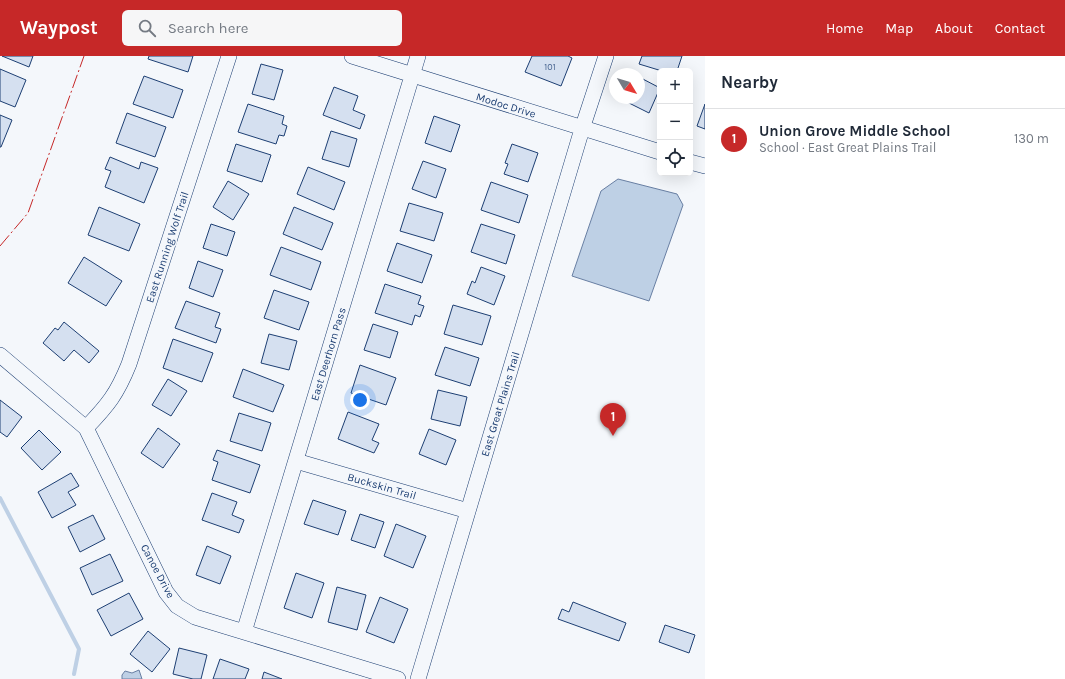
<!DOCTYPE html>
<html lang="en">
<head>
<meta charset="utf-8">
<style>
  :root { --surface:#fff; --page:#f6f6f7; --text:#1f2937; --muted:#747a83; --line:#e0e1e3; --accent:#c62828 }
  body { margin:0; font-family:Karla,sans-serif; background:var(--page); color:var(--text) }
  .controls { position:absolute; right:12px; top:12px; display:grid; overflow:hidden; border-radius:6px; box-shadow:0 4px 16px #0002 }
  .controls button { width:36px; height:36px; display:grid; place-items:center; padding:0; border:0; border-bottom:1px solid var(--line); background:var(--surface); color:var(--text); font:20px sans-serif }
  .compass { position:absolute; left:609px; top:12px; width:36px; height:36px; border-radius:50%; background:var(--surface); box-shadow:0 4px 16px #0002; rotate:128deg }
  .you { position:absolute; left:360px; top:344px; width:14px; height:14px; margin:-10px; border:3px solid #fff; border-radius:50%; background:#1a73e8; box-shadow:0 0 0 6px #1a73e833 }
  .badge { display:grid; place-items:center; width:26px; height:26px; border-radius:50%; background:var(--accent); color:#fff; font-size:13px; font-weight:700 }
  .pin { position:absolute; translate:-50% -33px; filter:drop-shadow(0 1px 2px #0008) }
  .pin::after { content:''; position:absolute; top:21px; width:14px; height:12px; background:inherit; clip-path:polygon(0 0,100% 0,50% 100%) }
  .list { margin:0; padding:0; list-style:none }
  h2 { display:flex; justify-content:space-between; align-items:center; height:52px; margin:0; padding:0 16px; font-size:17px }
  h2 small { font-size:13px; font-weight:400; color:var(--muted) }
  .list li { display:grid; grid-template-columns:26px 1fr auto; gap:12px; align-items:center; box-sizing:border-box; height:60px; padding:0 16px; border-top:1px solid var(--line) }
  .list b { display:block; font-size:15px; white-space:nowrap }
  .list p { margin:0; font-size:13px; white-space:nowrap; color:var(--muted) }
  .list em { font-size:13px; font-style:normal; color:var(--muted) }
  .icon { flex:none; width:22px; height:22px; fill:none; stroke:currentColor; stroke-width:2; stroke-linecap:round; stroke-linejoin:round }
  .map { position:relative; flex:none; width:705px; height:623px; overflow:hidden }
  header { display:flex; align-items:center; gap:24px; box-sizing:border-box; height:56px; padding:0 20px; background:var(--accent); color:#fff }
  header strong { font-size:19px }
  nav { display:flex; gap:22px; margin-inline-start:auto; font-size:14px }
  .search { width:280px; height:36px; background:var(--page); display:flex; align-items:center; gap:10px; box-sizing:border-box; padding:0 14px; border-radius:6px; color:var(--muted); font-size:15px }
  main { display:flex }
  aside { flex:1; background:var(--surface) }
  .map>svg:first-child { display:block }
  .water { fill:#bed0e5; stroke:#687fa3 }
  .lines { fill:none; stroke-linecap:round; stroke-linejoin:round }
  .stream { stroke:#bed0e5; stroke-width:4 }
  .building { fill:#d5e0f0; stroke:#1d3f73 }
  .minor-casing { stroke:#1d3f73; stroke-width:16 }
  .minor { stroke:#f4f7fb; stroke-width:15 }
  .power { stroke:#c62828; stroke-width:1; stroke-dasharray:14 3 2 3; stroke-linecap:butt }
  .labels { text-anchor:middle; stroke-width:3; stroke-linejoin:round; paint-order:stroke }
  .number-label { font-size:9px; fill:#4b6792 }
  .street-label { font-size:11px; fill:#1d3f73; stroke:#f4f7fb }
</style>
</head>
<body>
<header>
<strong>Waypost</strong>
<div class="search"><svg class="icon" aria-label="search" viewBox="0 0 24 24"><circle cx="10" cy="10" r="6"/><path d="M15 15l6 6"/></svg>Search here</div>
<nav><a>Home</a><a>Map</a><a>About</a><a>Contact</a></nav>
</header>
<main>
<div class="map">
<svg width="705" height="623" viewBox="0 0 705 623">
  <rect width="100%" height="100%" fill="#f4f7fb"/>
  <path class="water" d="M618 123 677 138 683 149 649 245 572 220 601 135Z
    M139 614 142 623H122V619L125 615 132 617Z"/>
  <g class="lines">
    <path class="stream" d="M0 442 79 593 74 618"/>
  </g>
  <path class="building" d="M2 0H33L29 11Z
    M149 0H193L188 16 148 3Z
    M532 0H568L572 2 561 30 525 16Z
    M642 0H682L677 15H662L639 8Z
    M261 8 283 14 274 44 252 38Z
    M0 13 26 24 15 51 0 45Z
    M144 20 183 34 173 62 133 48Z
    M639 21 660 32 649 57 625 45 627 42H639Z
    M334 31 358 40 353 54 365 59 360 73 323 59Z
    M248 48 284 60 282 68 287 70 284 80 279 79 276 88 238 76Z
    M705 48V73L697 70Z
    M127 57 166 71 155 101 116 87Z
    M0 59 12 64 1 91H0Z
    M434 60 460 69 451 96 425 87Z
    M331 75 357 83 349 111 322 103Z
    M236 88 271 99 262 126 227 115Z
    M512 88 538 97 528 126 504 118 508 108 505 107Z
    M110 101 139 113 141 106 158 112 144 147 105 131 111 115 105 113Z
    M423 105 446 113 436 142 412 133Z
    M308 111 345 126 334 154 297 138Z
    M228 125 249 138 233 164 213 151Z
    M491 126 528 139 519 167 481 154Z
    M409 147 443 157 434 185 400 175Z
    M99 151 140 168 129 195 88 179Z
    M294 151 333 167 322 194 283 178Z
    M211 168 235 176 227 200 203 192Z
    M481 168 515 179 506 208 471 196Z
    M397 187 432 199 422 227 387 215Z
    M281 191 321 206 311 234 270 219Z
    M84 201 122 225 106 250 68 227Z
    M198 205 223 214 213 241 189 232Z
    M481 211 505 220 494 249 467 238 472 225 475 227Z
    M385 228 421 240 418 248 424 250 420 261 415 259 412 269 375 257Z
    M274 234 309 246 299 274 264 262Z
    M186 245 220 257 215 271 221 273 216 287 175 272Z
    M453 249 491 260 482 289 444 278Z
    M64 266 99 295 89 307 74 294 64 305 43 287 55 272 58 274Z
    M373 268 398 276 390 302 364 294Z
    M269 278 297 285 289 314 261 307Z
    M173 283 213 297 202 326 163 312Z
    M445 291 479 302 470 330 435 319Z
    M360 309 396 322 386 349 351 337Z
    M243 313 284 329 273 356 233 341Z
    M168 323 187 335 171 360 152 349Z
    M438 334 467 341 460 370 431 363Z
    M0 344 22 361 7 381 0 376Z
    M348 356 379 368 372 384 379 387 374 397 338 383Z
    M239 357 271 367 262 395 230 385Z
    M158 372 180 388 163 412 141 397Z
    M429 373 456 384 446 409 419 398Z
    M39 374 61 396 42 414 21 392Z
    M217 394 260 409 250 437 212 424 218 406 213 404Z
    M71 417 79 430 68 436 76 449 52 462 38 436Z
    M212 437 237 446 232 459 244 464 239 477 202 464Z
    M313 444 346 455 338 479 304 468Z
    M360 458 384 466 375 492 351 484Z
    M93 459 105 483 80 496 68 471Z
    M396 468 426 480 413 512 384 500Z
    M207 490 231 500 220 528 196 519Z
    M110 498 123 525 92 539 80 512Z
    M296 517 324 527 312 562 284 552Z
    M337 531 366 539 357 574 328 566Z
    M129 537 143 563 111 580 97 554Z
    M380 541 408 553 394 587 366 576Z
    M573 546 626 567 619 585 558 563 562 553 569 556Z
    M665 569 695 579 689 597 659 586Z
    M148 575 170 593 152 616 130 598Z
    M179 592 207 599 201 623H193L173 618Z
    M220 603 249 613 245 623H213Z
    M264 616 282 623H262Z"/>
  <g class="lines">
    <defs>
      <path id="minor" d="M352 0 660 96
        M690 106 705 110
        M0 299 86 372 166 536 177 550 195 561 398 623
        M86 372C108 349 117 338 129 308L229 0
        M296 405 468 455
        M244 576 418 0
        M418 623 582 73 606 0"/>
    </defs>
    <use href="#minor" class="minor-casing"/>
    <use href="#minor" class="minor"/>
    <path class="power" d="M0 190 28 157 84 0"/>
  </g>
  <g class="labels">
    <g class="number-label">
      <text x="550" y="14">101</text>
    </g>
    <g class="street-label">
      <text transform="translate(506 49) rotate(17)" y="4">Modoc Drive</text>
      <text transform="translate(167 191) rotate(-72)" y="4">East Running Wolf Trail</text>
      <text transform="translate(328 298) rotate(-73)" y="4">East Deerhorn Pass</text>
      <text transform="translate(500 348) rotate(-73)" y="4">East Great Plains Trail</text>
      <text transform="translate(382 430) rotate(16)" y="4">Buckskin Trail</text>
      <text transform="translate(158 515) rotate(62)" y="4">Canoe Drive</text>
    </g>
  </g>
</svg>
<div class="controls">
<button>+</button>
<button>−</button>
<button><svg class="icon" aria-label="locate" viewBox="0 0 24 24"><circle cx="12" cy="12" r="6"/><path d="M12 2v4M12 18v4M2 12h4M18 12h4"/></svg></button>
</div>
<svg class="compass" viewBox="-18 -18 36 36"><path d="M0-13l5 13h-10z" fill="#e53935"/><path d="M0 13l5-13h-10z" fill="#747a83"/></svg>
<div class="you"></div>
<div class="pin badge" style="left:613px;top:380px">1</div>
</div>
<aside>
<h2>Nearby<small></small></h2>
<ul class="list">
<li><span class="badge">1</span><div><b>Union Grove Middle School</b><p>School · East Great Plains Trail</p></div><em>130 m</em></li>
</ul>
</aside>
</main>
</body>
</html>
